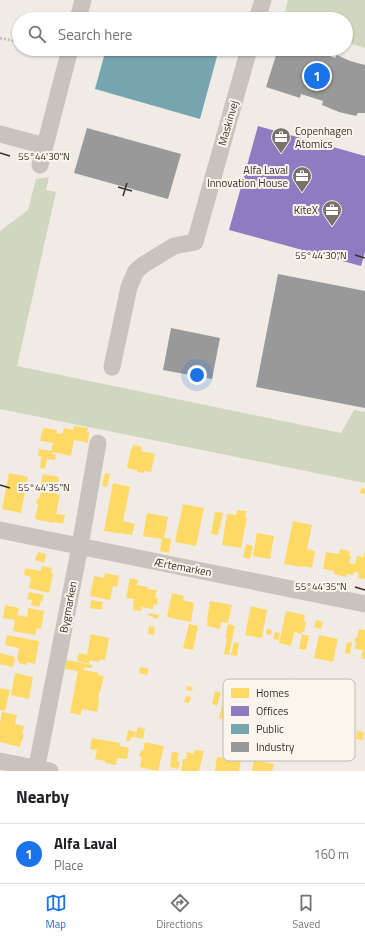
<!DOCTYPE html>
<html lang="en">
<head>
<meta charset="utf-8">
<style>
  :root { --surface:#fff; --page:#f6f6f6; --text:#202124; --muted:#757577; --line:#e0e0e0; --accent:#1a73e8 }
  body { margin:0; font-family:"Titillium Web",sans-serif; background:var(--page); color:var(--text) }
  .you { position:absolute; left:197px; top:375px; width:14px; height:14px; margin:-10px; border:3px solid #fff; border-radius:50%; background:#1a73e8; box-shadow:0 0 0 6px #1a73e833 }
  .badge { display:grid; place-items:center; width:26px; height:26px; border-radius:50%; background:var(--accent); color:#fff; font-size:13px; font-weight:700 }
  .pin { position:absolute; translate:-50% -50%; border:2px solid #fff; box-shadow:0 1px 4px #0006 }
  .list { margin:0; padding:0; list-style:none }
  h2 { display:flex; justify-content:space-between; align-items:center; height:52px; margin:0; padding:0 16px; font-size:17px }
  h2 small { font-size:13px; font-weight:400; color:var(--muted) }
  .list li { display:grid; grid-template-columns:26px 1fr auto; gap:12px; align-items:center; box-sizing:border-box; height:60px; padding:0 16px; border-top:1px solid var(--line) }
  .list b { display:block; font-size:15px; white-space:nowrap }
  .list p { margin:0; font-size:13px; white-space:nowrap; color:var(--muted) }
  .list em { font-size:13px; font-style:normal; color:var(--muted) }
  .icon { flex:none; width:22px; height:22px; fill:none; stroke:currentColor; stroke-width:2; stroke-linecap:round; stroke-linejoin:round }
  .map { position:relative; flex:none; width:365px; height:771px; overflow:hidden }
  .search { position:absolute; background:var(--surface); box-shadow:0 1px 3px #0004; left:12px; right:12px; top:12px; height:44px; display:flex; align-items:center; gap:10px; box-sizing:border-box; padding:0 14px; border-radius:22px; color:var(--muted); font-size:15px }
  .sheet { height:112px; background:var(--surface) }
  nav { display:flex; justify-content:space-around; align-items:center; box-sizing:border-box; height:56px; border-top:1px solid var(--line); background:var(--surface); font-size:11px; color:var(--muted) }
  nav a { display:grid; justify-items:center; gap:2px }
  nav .on { color:var(--accent) }
  .map>svg:first-child { display:block }
  .green { fill:#d1d6bf }
  .homes { fill:#ffd966 }
  .offices { fill:#8e7cc3 }
  .public { fill:#76a5af }
  .industry { fill:#999 }
  .lines { fill:none; stroke-linecap:round; stroke-linejoin:round }
  .path { stroke:#c2bbb6; stroke-width:2.5; stroke-dasharray:2 2; stroke-linecap:butt }
  .minor { stroke:#c9c3be; stroke-width:17 }
  .ticks { fill:none; stroke:#3b302b; stroke-width:1.5 }
  .labels { text-anchor:middle; stroke-width:4; stroke-linejoin:round; paint-order:stroke }
  .street-label { font-size:11px; fill:#3b302b; stroke:#fbf5ee }
  .poi-label { font-size:11px; fill:#3b302b; stroke:#fbf5ee; text-anchor:end }
  .key { fill:#fbf5ee; stroke:#c1bab4; stroke-width:1 }
  .key-label { font-size:11px; fill:#3b302b }
  .ticks-label { font-size:10px; text-anchor:middle; fill:#3b302b; stroke:#fbf5ee; stroke-width:4; stroke-linejoin:round; paint-order:stroke }
</style>
</head>
<body>
<div class="map">
<svg width="365" height="771" viewBox="0 0 365 771">
  <rect width="100%" height="100%" fill="#f0ebe5"/>
  <path class="green" d="M288 0H365V48L346 42V19H283Z
    M49 177 46 190 56 192 17 366 341 433 354 410 365 412V483L0 409V231L28 210 36 179Z"/>
  <path class="homes" d="M74 426 88 428 87 432H89L88 443 74 440 71 456 53 452 52 454H56L55 460 47 459 45 469 40 468 41 458 44 457 38 456 39 449 51 451 53 443 40 441 43 428 57 430 56 433 62 434 64 428 73 430Z
    M133 445 142 447 141 451 155 454 151 472 144 471V473L137 472V470L127 468 131 449H132Z
    M9 473 28 477 21 513 2 509Z
    M105 473 110 474 107 487 102 486Z
    M43 474 59 477 56 494 60 495 56 514 65 515 63 524 55 522 54 523 35 519 38 504H36L37 499H39L41 491H39Z
    M113 483 130 487 123 521 135 524 132 535 104 531Z
    M361 488 365 489V494L360 493Z
    M183 504 204 508 196 546 175 542Z
    M237 510 246 511 245 517H247L241 548 222 545 227 514 236 515Z
    M215 512 223 513 218 535 211 534Z
    M147 513 168 517 164 538 171 539 169 553 160 551 162 539 143 536Z
    M293 521 312 525 307 549 315 551 312 568 303 566V567L284 564Z
    M257 533 274 536 270 559 253 556Z
    M246 544 253 546 250 559 243 557Z
    M340 549 350 551 349 556H351L349 563 355 564 357 556 363 557 365 551V579L358 578 359 573 354 572 353 575 347 574 346 577 334 574V571L323 569 326 552 339 554Z
    M38 552 46 554 44 563 35 560Z
    M42 566 52 568 51 573H53L49 593 29 588 31 577 24 575 25 568 41 571Z
    M105 573 119 576 117 587 113 586 110 600 90 596 94 576 104 578Z
    M130 578 138 580 137 585 148 587 147 589 157 590 155 598H158L157 605 154 604 153 609 142 607 141 611 133 610 134 605H133L134 599 126 598Z
    M29 592 44 595 42 602 41 601 39 607 31 605 32 600 27 599Z
    M172 593 184 596 183 600 194 603 191 622 167 617Z
    M91 600 103 602 102 610 90 608Z
    M210 601 232 605 228 623 221 622 220 629 207 626 208 619H207Z
    M5 605 19 608 17 615 27 617 28 608 44 611 41 629 37 628 35 635 13 631 15 620 3 618Z
    M251 606 267 610 262 638 245 635Z
    M286 611 305 615 304 621 306 622 304 632 302 631V634L294 632 291 646 279 643Z
    M149 613 159 615 158 619 153 618V617L148 615Z
    M316 620 323 622 321 629 314 627Z
    M189 624 198 626 193 650 183 648Z
    M228 624 235 626 229 655 224 654 227 638H225Z
    M149 626 155 627 154 635 148 634Z
    M267 629 272 630 271 635 266 634Z
    M359 629 365 630V659L361 658 363 650 355 649 356 642 354 641 355 638H357Z
    M275 632 280 633 278 640 273 639Z
    M91 634 109 638 105 660 100 659 99 662 90 660 89 664 77 661 79 653 87 655Z
    M302 634 309 636 306 650 299 649Z
    M7 635 39 641 35 664 27 662V665L19 663V661L17 660 19 648 5 645Z
    M319 635 338 639 333 662 314 658Z
    M234 642 239 643 237 656 231 655Z
    M347 642 352 643 350 654 345 653Z
    M0 653 15 657 13 667 0 664Z
    M66 660 92 665V668L85 667 84 670 99 673 98 675 104 676 100 692H99L98 701H99L97 712 82 709 81 715 70 713 78 671 65 669Z
    M140 667 149 669 147 675 139 673Z
    M15 673 33 677 29 699 11 695Z
    M294 678 298 679 296 686 292 685Z
    M187 686 193 687 192 691 186 690Z
    M0 688 10 690 5 711 0 710Z
    M215 691 221 693 217 706 212 704Z
    M186 696 191 697 189 703 184 702Z
    M222 705 228 706 227 711H230L228 720 219 718Z
    M2 712 17 715 15 724 24 726 22 735H24L22 741H21L20 747 0 742V723Z
    M138 727 145 729 143 739 135 737Z
    M128 730 136 732 134 738 131 737 130 741H126Z
    M357 731 364 732 363 740 356 739Z
    M92 738 120 743V746L129 748 127 759 117 758 116 765 105 763V761L95 759 97 750 90 749Z
    M145 742 164 746 158 771 140 767 142 757 139 756 141 751H143Z
    M194 750 204 751 199 771H181L183 759H186L187 752 194 754Z
    M172 752 179 753 177 762H180L178 769 170 767Z
    M217 757 241 761 239 771H215Z
    M254 760 274 764 272 771H252Z"/>
  <path class="offices" d="M258 126 365 156V252L361 266 229 230Z"/>
  <path class="public" d="M106 49H219L200 119 95 89Z"/>
  <path class="industry" d="M278 49H316L315 51 335 58 337 55 350 61 365 65V113H358L356 116 339 112 322 105 323 101 301 94 300 98 266 87Z
    M87 128 181 154 168 199 74 173Z
    M278 274 365 291V408L256 387Z
    M171 328 220 338 212 379 163 370Z"/>
  <g class="lines">
    <path class="path" d="M0 38 19 42"/>
    <path class="minor" d="M78 19 83 0
      M257 19 263 0
      M0 134 45 146
      M40 165 70 49
      M112 367 129 287 136 271 143 265 174 246 195 242 249 49
      M0 530 365 604
      M0 761 50 771
      M36 771 80 546 98 443"/>
  </g>
  <path class="ticks" d="M0 153 10 156M118 187 132 191M123 196 127 183M355 255 365 258M0 485 10 488M355 587 365 590"/>
  <defs>
    <symbol id="office-pin" viewBox="-11 -11 22 30"><path d="M0 17L-7.5 6A9.5 9.5 0 1 1 7.5 6Z" fill="#7a716c" stroke="#fbf5ee"/><path d="M-6-3h4V-5.5h4V-3h4V5H-6ZM-1-4.5V-3h2v-1.5ZM-6 0V1H6V0Z" fill="#fff"/></symbol>
  </defs>
  <g fill-rule="evenodd">
    <use href="#office-pin" x="270" y="126" width="22" height="30"/>
    <use href="#office-pin" x="291" y="165" width="22" height="30"/>
    <use href="#office-pin" x="321" y="199" width="22" height="30"/>
  </g>
  <g class="labels">
    <g class="street-label">
      <text transform="translate(228 123) rotate(-74)" y="4">Maskinvej</text>
      <text transform="translate(183 567) rotate(11)" y="4">Ærtemarken</text>
      <text transform="translate(68 607) rotate(-79)" y="4">Bygmarken</text>
    </g>
    <g class="poi-label">
      <text x="295" y="135" text-anchor="start">Copenhagen<tspan x="295" dy="13">Atomics</tspan></text>
      <text x="288" y="174">Alfa Laval<tspan x="288" dy="13">Innovation House</tspan></text>
      <text x="318" y="214">KiteX</text>
    </g>
  </g>
  <rect x="223" y="679" width="132" height="82" rx="6" class="key"/>
  <rect x="231" y="688" width="18" height="10" fill="#ffd966"/>
  <rect x="231" y="706" width="18" height="10" fill="#8e7cc3"/>
  <rect x="231" y="724" width="18" height="10" fill="#76a5af"/>
  <rect x="231" y="742" width="18" height="10" fill="#999"/>
  <g class="key-label">
    <text x="256" y="697">Homes</text>
    <text x="256" y="715">Offices</text>
    <text x="256" y="733">Public</text>
    <text x="256" y="751">Industry</text>
  </g>
  <g class="ticks-label">
    <text x="44" y="160">55°44'30"N</text>
    <text x="321" y="259">55°44'30"N</text>
    <text x="44" y="491">55°44'35"N</text>
    <text x="321" y="590">55°44'35"N</text>
  </g>
</svg>
<div class="you"></div>
<div class="pin badge" style="left:317px;top:76px">1</div>
<div class="search"><svg class="icon" aria-label="search" viewBox="0 0 24 24"><circle cx="10" cy="10" r="6"/><path d="M15 15l6 6"/></svg>Search here</div>
</div>
<section class="sheet">
<h2>Nearby<small></small></h2>
<ul class="list">
<li><span class="badge">1</span><div><b>Alfa Laval</b><p>Place</p></div><em>160 m</em></li>
</ul>
</section>
<nav>
<a class="on"><svg class="icon" aria-label="map" viewBox="0 0 24 24"><path d="M3 6l6-2 6 2 6-2v14l-6 2-6-2-6 2zM9 4v14M15 6v14"/></svg>Map</a>
<a><svg class="icon" aria-label="directions" viewBox="0 0 24 24"><path d="M12 3l9 9-9 9-9-9zM9 14v-3h6M13 9l2 2-2 2"/></svg>Directions</a>
<a><svg class="icon" aria-label="saved" viewBox="0 0 24 24"><path d="M7 4h10v16l-5-4-5 4z"/></svg>Saved</a>
</nav>
</body>
</html>
